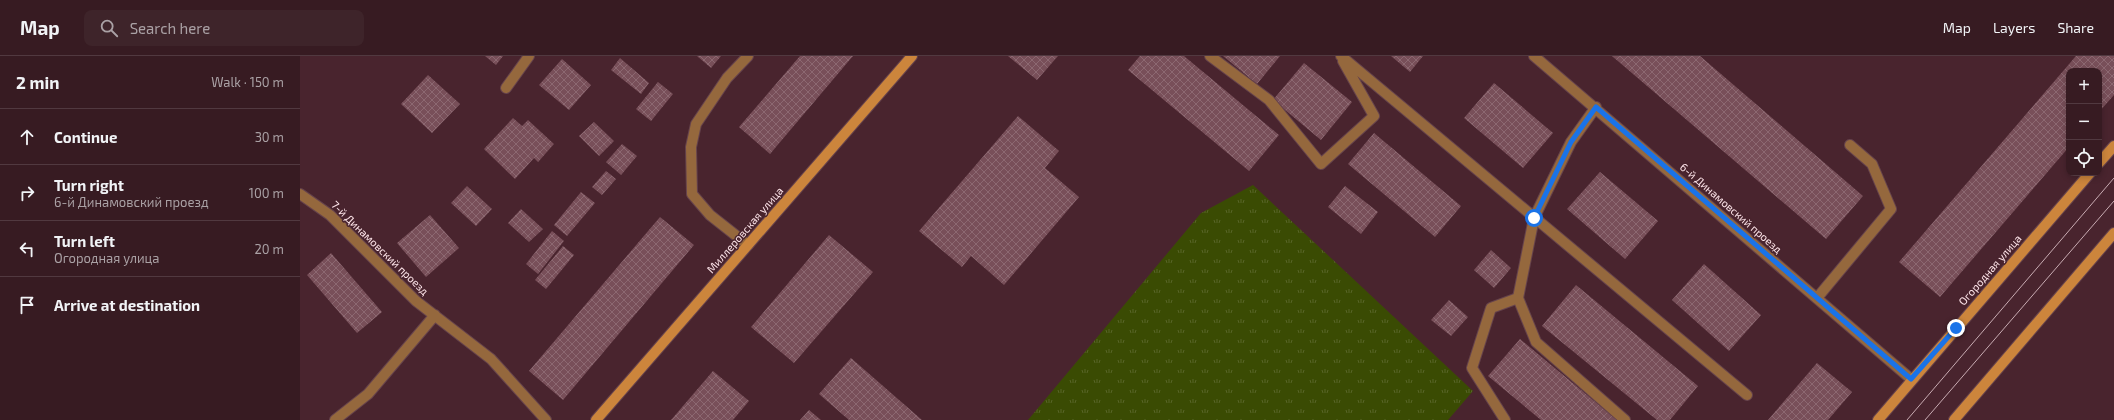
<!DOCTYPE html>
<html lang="en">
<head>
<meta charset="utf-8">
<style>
  :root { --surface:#371b22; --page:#3e242a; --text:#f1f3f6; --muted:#aaa1a5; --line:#513940 }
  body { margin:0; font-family:"Exo 2",sans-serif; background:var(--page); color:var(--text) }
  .controls { position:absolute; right:12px; top:12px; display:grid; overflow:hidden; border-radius:8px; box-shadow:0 2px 6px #0003 }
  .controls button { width:36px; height:36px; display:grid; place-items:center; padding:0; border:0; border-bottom:1px solid var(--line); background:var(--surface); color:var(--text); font:20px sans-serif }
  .stop { position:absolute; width:12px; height:12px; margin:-9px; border:3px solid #1a73e8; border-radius:50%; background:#fff }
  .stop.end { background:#1a73e8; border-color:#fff; box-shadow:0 1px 4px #0008 }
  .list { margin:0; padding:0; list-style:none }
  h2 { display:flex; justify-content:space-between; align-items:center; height:52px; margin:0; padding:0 16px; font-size:17px }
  h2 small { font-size:13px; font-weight:400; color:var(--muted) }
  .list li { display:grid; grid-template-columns:26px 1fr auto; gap:12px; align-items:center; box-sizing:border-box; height:56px; padding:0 16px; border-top:1px solid var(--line) }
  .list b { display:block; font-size:15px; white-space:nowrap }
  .list p { margin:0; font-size:13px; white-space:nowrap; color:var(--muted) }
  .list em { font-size:13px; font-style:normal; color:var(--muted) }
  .icon { flex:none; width:22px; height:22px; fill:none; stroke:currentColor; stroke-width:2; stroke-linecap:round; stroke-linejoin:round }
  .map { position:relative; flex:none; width:1814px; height:364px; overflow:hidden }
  header { display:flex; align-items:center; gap:24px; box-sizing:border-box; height:56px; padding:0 20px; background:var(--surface); border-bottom:1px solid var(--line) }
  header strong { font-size:19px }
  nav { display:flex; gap:22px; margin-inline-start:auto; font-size:14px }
  .search { width:280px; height:36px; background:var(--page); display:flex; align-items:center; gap:10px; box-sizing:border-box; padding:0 14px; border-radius:8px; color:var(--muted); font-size:15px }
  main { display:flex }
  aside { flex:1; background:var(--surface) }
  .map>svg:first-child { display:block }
  .grass { fill:url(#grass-tufts) }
  .building { fill:url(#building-cross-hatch) }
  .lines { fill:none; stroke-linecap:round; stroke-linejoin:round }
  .lane-casing { stroke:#66434c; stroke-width:12 }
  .street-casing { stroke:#66434c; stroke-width:12 }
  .secondary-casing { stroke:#66434c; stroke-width:12 }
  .lane { stroke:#95683d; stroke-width:10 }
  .street { stroke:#95683d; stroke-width:10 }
  .secondary { stroke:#cc853c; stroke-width:10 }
  .tram { stroke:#c8abb2; stroke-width:1 }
  .route { stroke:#1a73e8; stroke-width:5 }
  .labels { text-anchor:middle; stroke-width:3; stroke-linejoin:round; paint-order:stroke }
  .street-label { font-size:11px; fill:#fee5ea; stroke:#49242e }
</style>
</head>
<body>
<header>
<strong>Map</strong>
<div class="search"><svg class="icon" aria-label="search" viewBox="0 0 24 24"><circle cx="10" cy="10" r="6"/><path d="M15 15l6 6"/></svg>Search here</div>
<nav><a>Map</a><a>Layers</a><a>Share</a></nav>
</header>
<main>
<aside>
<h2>2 min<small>Walk · 150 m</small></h2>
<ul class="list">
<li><svg class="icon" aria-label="ahead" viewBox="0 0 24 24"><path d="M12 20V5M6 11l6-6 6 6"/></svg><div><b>Continue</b></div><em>30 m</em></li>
<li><svg class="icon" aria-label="right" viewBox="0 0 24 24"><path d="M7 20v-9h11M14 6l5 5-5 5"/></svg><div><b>Turn right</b><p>6-й Динамовский проезд</p></div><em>100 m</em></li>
<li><svg class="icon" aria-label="left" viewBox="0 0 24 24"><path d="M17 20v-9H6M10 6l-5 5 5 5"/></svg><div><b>Turn left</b><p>Огородная улица</p></div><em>20 m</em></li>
<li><svg class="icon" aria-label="arrive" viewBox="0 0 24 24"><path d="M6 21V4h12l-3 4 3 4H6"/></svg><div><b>Arrive at destination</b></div></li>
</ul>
</aside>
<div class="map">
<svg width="1814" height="364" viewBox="0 0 1814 364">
  <defs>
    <pattern id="grass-tufts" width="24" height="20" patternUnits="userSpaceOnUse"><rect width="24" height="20" fill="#3a4b03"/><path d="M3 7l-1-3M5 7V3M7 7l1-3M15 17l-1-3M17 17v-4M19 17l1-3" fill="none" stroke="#586528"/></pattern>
    <pattern id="building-cross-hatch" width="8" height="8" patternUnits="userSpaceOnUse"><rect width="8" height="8" fill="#784f59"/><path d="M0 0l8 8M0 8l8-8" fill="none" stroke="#8c6871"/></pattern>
  </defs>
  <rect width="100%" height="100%" fill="#49242e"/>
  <path class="grass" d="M953 129 1173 335 1148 364H728L901 157Z"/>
  <path class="building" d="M185 0H203L196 9Z
    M397 0H421L411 12Z
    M500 0H553L470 98 439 71Z
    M708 0H758L737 24Z
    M840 0H884L979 79 949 115 828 14Z
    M923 0H980L957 28Z
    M1091 0H1123L1110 16Z
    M1312 0H1400L1563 140 1526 183Z
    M1776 0H1814V39L1799 56V15H1769V91L1640 241 1599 206Z
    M320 2 349 27 341 38 311 14Z
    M262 3 291 29 269 54 239 29Z
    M1004 7 1052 46 1021 84 973 44Z
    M128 19 160 48 132 77 101 48Z
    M358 26 373 38 351 65 336 53Z
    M1194 27 1253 77 1223 112 1164 62Z
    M718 60 759 95 745 112 779 141 704 229 671 200 662 211 619 175Z
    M213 62 222 70 228 64 254 88 238 106 234 102 215 123 184 93Z
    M294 66 314 85 299 100 279 80Z
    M1074 77 1161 150 1135 181 1048 108Z
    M322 88 337 100 321 119 306 106Z
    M306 115 316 123 302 139 292 131Z
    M1300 116 1358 165 1325 203 1267 153Z
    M167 130 192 153 176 170 151 147Z
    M1045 130 1078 156 1061 178 1028 151Z
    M281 136 295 147 267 180 254 169Z
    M221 153 243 173 229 186 208 167Z
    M130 159 159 192 126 221 97 187Z
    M360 161 394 189 263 344 229 315Z
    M252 175 264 185 238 218 226 208Z
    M529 179 573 216 494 307 451 271Z
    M263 190 274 199 246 233 235 224Z
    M1191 194 1211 212 1194 232 1174 214Z
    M31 197 82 256 57 277 7 219Z
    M1404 208 1461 259 1429 295 1372 244Z
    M1276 229 1398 330 1370 364H1357L1242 270Z
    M1149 244 1168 261 1151 280 1131 264Z
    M1220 283 1317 364H1241L1188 320Z
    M551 302 622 364H549L519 338Z
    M1517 307 1552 336 1528 364H1468Z
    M413 315 449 345 433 364H371Z
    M509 354 521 364H500Z"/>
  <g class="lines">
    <defs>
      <path id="lane" d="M448 0 427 22 396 68 391 91 392 138 410 159 448 189
        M910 0 969 44 1021 108 1074 60 1043 5
        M1041 0 1447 339
        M1218 242 1236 286 1325 364
        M1517 242 1591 153 1572 108 1550 89
        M1205 364 1172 312 1191 252 1218 242 1234 162 1271 86 1296 51"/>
      <path id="street" d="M1234 0 1611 323
        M206 32 229 0
        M0 138 30 159 116 245 191 303 246 364
        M35 364 68 338 135 259"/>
      <path id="secondary" d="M1799 107 1814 90
        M296 364 612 0
        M1578 364 1790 117
        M1654 364 1814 177"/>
    </defs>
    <use href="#lane" class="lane-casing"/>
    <use href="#street" class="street-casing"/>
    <use href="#secondary" class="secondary-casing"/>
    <use href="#lane" class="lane"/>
    <use href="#street" class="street"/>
    <use href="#secondary" class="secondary"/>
    <path class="tram" d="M1607 364 1814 122
      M1625 364 1814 145"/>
  </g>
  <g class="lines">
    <path class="route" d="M1234 162 1271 86 1296 51 1611 323 1656 272"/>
  </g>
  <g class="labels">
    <g class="street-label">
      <text transform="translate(1431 152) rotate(41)" y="4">6-й Динамовский проезд</text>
      <text transform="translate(445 174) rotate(-49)" y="4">Миллеровская улица</text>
      <text transform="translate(80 192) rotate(44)" y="4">7-й Динамовский проезд</text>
      <text transform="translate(1690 214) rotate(-49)" y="4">Огородная улица</text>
    </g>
  </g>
</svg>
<div class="controls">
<button>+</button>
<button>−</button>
<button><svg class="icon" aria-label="locate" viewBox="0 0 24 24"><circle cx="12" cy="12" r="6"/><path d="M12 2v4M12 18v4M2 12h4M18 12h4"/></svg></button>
</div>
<div class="stop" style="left:1234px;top:162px"></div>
<div class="stop end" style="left:1656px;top:272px"></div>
</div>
</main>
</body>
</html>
